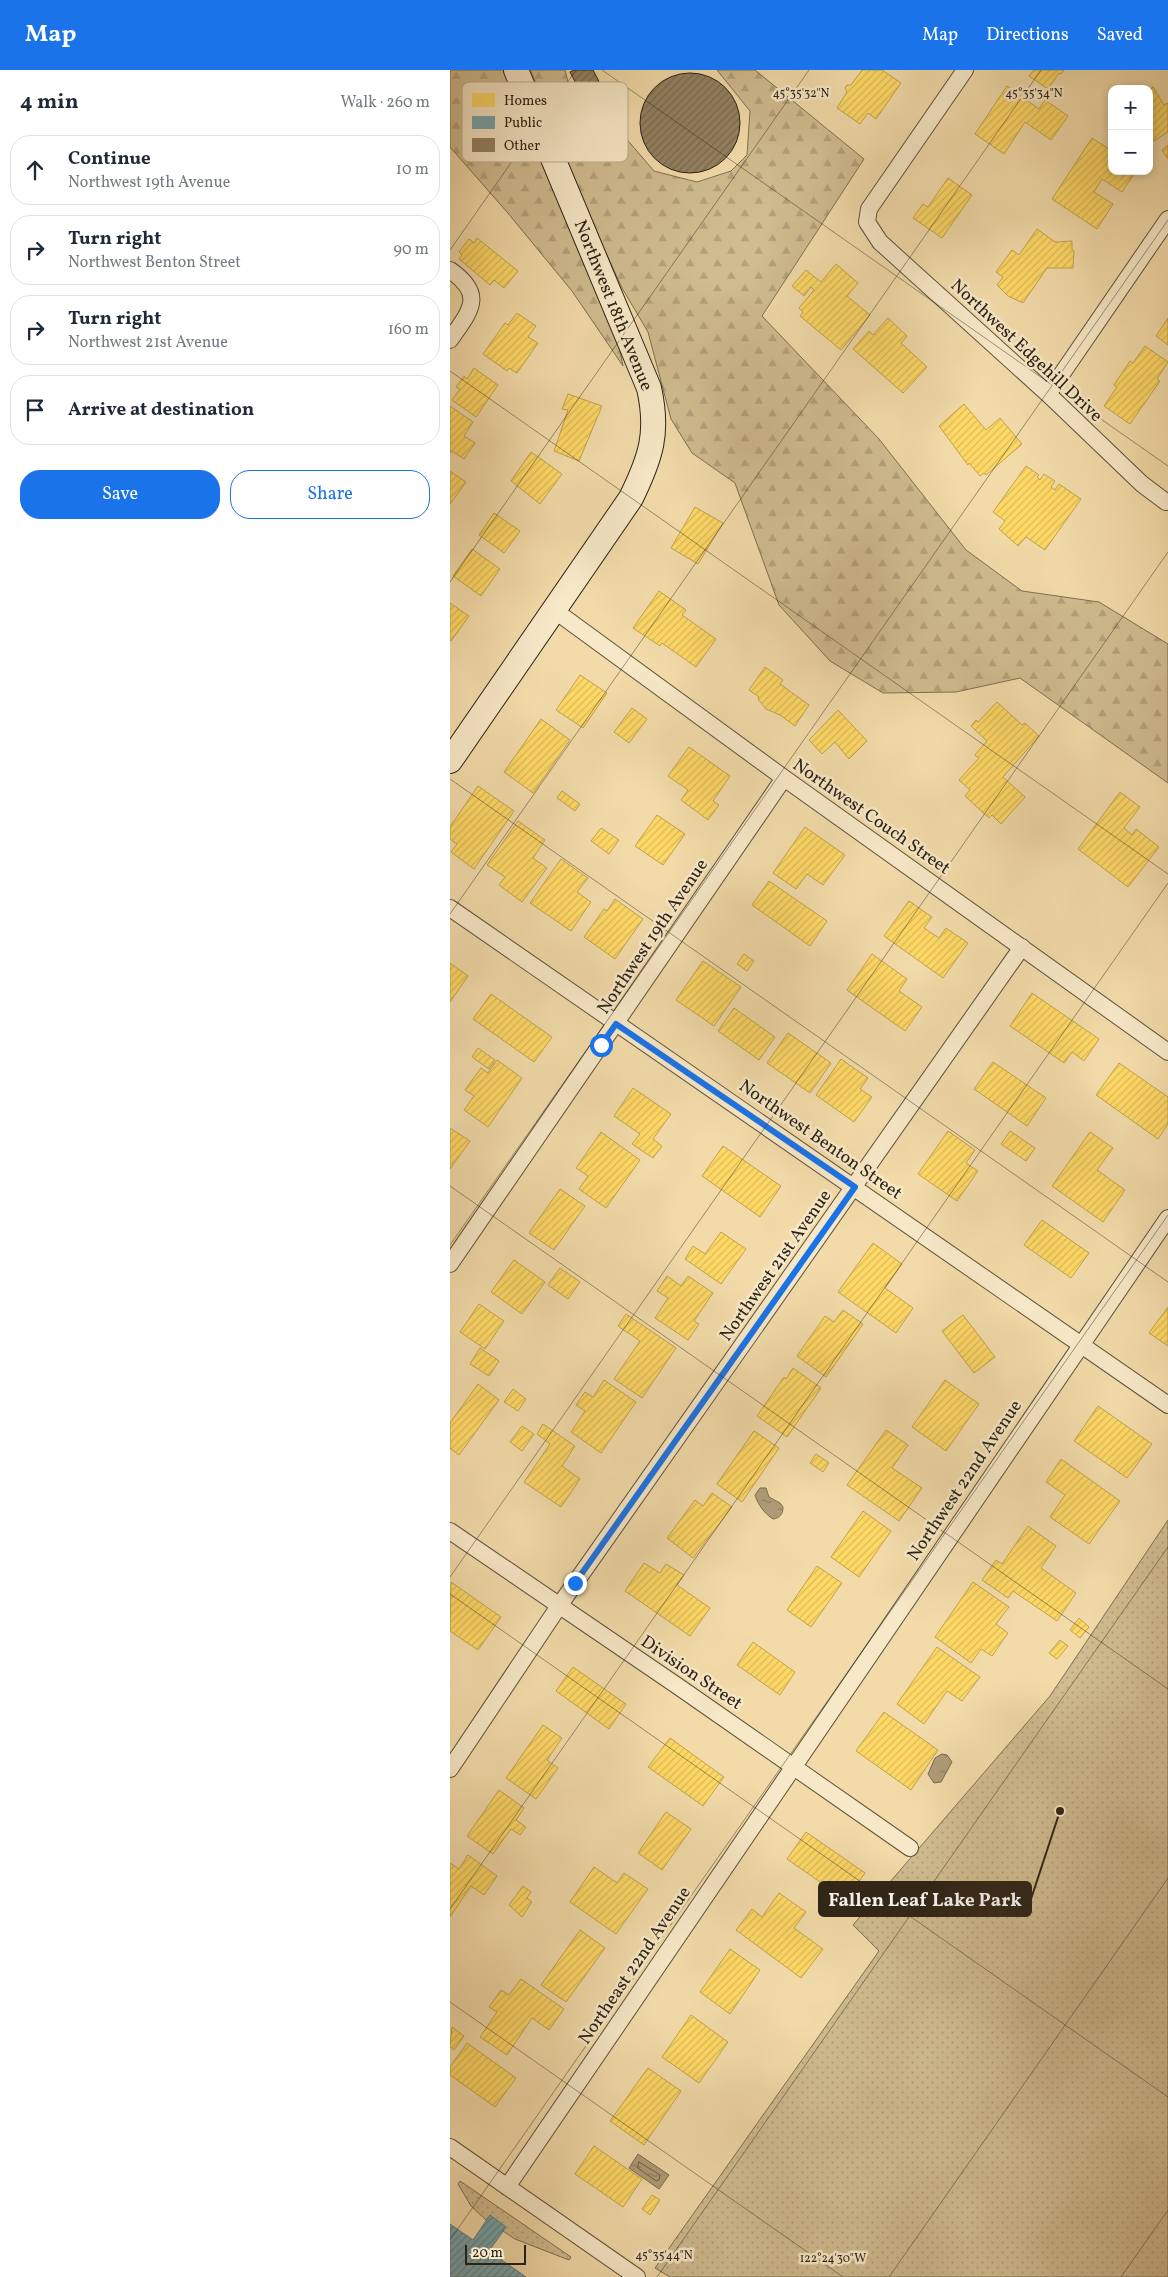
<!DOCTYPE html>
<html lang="en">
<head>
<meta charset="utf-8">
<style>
  :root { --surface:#fff; --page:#f2f2f3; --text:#1f2937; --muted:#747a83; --line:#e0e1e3; --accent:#1a73e8 }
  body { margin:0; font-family:Vollkorn,serif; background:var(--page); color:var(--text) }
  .controls { position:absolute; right:15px; top:15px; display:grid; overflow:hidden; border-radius:10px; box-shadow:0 2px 8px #0003 }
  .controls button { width:45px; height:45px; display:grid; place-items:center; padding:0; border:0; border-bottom:1px solid var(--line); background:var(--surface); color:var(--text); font:25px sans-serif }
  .scale { position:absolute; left:15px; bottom:12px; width:61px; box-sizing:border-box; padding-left:5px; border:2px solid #2c2216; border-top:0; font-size:14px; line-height:18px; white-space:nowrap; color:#2c2216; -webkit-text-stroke:4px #f7e8c7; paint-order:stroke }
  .stop { position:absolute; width:15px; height:15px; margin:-11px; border:4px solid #1a73e8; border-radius:50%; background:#fff }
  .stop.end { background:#1a73e8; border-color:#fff; box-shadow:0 1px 5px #0008 }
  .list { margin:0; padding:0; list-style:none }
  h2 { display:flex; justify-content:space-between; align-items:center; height:65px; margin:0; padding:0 20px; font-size:21px }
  h2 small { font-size:16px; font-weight:400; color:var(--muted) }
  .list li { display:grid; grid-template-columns:32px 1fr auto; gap:15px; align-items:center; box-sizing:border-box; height:70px; margin:0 10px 10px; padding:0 10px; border:1px solid var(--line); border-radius:20px }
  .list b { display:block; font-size:19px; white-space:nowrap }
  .list p { margin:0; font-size:16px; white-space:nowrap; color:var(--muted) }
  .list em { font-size:16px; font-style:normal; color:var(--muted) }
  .actions { display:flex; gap:10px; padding:15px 20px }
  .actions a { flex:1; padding:11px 0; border:1px solid var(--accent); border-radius:20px; text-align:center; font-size:18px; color:var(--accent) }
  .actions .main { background:var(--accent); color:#fff }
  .icon { flex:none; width:28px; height:28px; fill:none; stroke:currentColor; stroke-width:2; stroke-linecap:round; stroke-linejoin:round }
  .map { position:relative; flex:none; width:718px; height:2207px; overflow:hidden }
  header { display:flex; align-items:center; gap:30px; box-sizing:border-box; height:70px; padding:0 25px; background:var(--accent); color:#fff }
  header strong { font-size:24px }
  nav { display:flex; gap:28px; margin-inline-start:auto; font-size:18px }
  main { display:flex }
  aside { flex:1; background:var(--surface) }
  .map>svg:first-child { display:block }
  .green { fill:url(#green-dots); stroke:#7e6f53 }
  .forest { fill:url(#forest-firs); stroke:#7e6f53 }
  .water { fill:url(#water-ripples); stroke:#7b6b50 }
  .homes { fill:url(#homes-hatch); stroke:#c0a24e }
  .public { fill:url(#public-hatch); stroke:#607e81 }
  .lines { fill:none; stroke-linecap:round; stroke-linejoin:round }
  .shore { stroke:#6e5f46; stroke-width:1 }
  .building { fill:url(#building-hatch); stroke:#2c2216 }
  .street-casing { stroke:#5e503b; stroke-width:18 }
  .secondary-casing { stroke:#2c2216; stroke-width:26 }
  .street { stroke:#f7e8c7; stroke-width:16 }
  .secondary { stroke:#f7e8c7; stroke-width:24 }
  .route { stroke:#1a73e8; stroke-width:6 }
  .ticks { fill:none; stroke:#2c2216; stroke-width:1; stroke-opacity:0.45 }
  .labels { text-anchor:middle; stroke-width:5; stroke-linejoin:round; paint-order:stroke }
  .street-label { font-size:18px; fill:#2c2216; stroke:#f7e8c7 }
  .key { fill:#f7e8c7; stroke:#baad92; stroke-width:1 }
  .key-label { font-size:14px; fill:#2c2216 }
  .ticks-label { font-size:12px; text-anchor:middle; fill:#2c2216; stroke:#f7e8c7; stroke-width:5; stroke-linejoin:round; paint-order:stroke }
  .leader { fill:none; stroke:#2c2216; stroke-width:2 }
  .callout-dot { fill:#2c2216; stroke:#f7e8c7; stroke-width:2 }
  .callout { fill:#2c2216; stroke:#2c2216; stroke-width:2 }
  .callout-label { font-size:19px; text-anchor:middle; font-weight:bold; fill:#fff }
</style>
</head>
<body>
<header>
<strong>Map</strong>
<nav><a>Map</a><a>Directions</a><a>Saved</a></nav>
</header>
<main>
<aside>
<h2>4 min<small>Walk · 260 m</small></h2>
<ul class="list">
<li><svg class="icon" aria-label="ahead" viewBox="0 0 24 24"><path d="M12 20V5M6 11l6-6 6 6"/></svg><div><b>Continue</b><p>Northwest 19th Avenue</p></div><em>10 m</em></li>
<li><svg class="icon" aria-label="right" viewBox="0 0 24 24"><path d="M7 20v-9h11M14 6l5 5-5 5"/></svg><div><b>Turn right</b><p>Northwest Benton Street</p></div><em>90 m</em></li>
<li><svg class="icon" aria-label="right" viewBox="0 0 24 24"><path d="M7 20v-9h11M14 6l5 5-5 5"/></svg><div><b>Turn right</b><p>Northwest 21st Avenue</p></div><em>160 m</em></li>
<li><svg class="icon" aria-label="arrive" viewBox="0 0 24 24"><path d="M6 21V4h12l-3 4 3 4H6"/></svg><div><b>Arrive at destination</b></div></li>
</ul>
<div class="actions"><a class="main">Save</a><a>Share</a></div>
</aside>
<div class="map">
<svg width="718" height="2207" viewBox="0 0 718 2207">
  <defs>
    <pattern id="green-dots" width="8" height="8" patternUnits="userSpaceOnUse" patternTransform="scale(1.25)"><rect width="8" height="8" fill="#d0bc90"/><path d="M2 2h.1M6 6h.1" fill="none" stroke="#b3a17b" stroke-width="1.8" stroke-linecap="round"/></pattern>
    <pattern id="forest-firs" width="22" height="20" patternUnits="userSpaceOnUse" patternTransform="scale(1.25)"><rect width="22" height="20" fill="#d0bc90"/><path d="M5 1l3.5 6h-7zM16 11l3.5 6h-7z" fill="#b3a17b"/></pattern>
    <pattern id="water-ripples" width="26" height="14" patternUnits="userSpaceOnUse" patternTransform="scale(1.25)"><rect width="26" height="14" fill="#af9c77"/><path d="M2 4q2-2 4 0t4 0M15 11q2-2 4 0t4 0" fill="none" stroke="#8f7f61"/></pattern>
    <pattern id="homes-hatch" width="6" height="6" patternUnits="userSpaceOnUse" patternTransform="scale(1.25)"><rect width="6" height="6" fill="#ffd966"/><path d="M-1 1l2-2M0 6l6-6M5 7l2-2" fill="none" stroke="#dbba58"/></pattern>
    <pattern id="public-hatch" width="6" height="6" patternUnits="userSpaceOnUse" patternTransform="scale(1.25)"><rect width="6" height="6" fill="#76a5af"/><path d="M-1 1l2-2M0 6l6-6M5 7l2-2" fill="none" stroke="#61868d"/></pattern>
    <pattern id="building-hatch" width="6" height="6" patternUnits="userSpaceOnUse" patternTransform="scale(1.25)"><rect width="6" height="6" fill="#938262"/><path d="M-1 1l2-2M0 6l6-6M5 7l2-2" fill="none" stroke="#786a50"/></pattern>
  </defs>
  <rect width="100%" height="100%" fill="#f2dba9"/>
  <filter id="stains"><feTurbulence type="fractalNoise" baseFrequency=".004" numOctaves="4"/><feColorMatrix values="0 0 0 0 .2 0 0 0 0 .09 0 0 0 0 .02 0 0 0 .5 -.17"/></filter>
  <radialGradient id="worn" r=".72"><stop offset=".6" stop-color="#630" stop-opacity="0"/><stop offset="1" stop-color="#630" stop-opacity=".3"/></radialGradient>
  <path class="green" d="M718 1450V2207H220L205 2198 429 1881 403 1855 600 1626Z
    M10 2111 121 2187 119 2190 65 2169 53 2161 40 2146 36 2150 21 2136 8 2114Z"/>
  <path class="forest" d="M0 0H58L169 276 173 296 122 221 57 142 0 77Z
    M80 0H115L119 16 138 35 161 34 174 66 204 101 247 112 281 101 297 85 300 41 267 0H305L414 89 312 246 429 369 516 480 572 521 649 532 718 574V713L570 608 506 622 433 623 380 591 329 535 285 413 242 383 221 349 198 262 172 218 125 115 90 21Z"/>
  <path class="water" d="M310 1418H316L319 1427 330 1433 333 1437C333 1444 330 1448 323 1449 315 1444 308 1435 305 1425Z
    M492 1684 497 1685 502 1692 491 1712 484 1713 478 1704 485 1688Z
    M188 2084 219 2105 209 2119 179 2098Z"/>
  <path class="homes" d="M412 0H432L451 13 426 49 418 43 410 54 387 38 397 22 395 18 397 15H401Z
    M584 0H614L611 4 609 3 598 19 579 6Z
    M557 16 589 39 595 30 618 46 601 70 575 52 554 84 525 64Z
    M703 17 714 35 718 33V62L702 72 699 67V20Z
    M642 68 662 81V101H686L672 122 652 109 644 122 663 134 647 159 602 129Z
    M718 75V89L712 80Z
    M498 108 522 125 492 168 463 148 473 134 478 137Z
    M587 159 605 172 622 171V180L624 181 623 198H597L573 233 558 226 547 215 553 207 546 202 562 180 569 185Z
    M27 168 68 201 54 218 44 210 40 215 9 189 12 185 9 182 19 169 24 173Z
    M386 194 408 213 397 226 420 245 391 280 350 246 353 242 349 238 364 220 361 217 354 226 342 216 356 200 371 212Z
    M67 243 86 256 78 267 88 273 67 303 59 298 57 301 33 284 55 253 58 255Z
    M438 248 457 266 451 273 477 297 453 323 403 279 419 261 423 265Z
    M718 248V275L706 266Z
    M695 276 718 292 707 309 710 311 680 354 654 336 667 317 664 315 680 291 683 293Z
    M24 298 48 315 26 347 2 330 10 319 6 317 14 306 17 309Z
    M118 324 152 336 129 391 104 381 118 340 112 339Z
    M514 334 536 360 550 348 572 374 536 405 534 403 530 406 519 393 518 395 489 356Z
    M0 336 23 352 14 366 25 373 14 389 2 381 0 383Z
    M81 382 112 404 90 434 61 411Z
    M576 396 589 405 587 407 590 410 594 404 605 411 601 417 605 420 609 414 631 429 595 480 576 467 568 476 549 459 555 451 543 442Z
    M0 401 16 412 0 434Z
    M245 437 273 453 248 494 221 478Z
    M44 443 70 461 54 483 29 465Z
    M22 479 50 499 31 526 3 506Z
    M209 521 236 540 232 545 266 569 246 597 212 573 210 576 183 558Z
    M0 533 19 546 1 571 0 570Z
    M315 597 333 610 330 614 359 635 345 656 330 645 316 639 308 629 309 627 299 620Z
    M130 605 157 623 133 658 106 640Z
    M547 632 572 655 575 653 589 666 553 707 575 727 551 754 542 745 539 748 515 726 520 720 509 710 529 688 525 685 537 671 521 656 526 650 528 652Z
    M182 638 197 649 179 673 164 662Z
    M388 640 417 671 399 689 385 672 372 684 359 670Z
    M91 649 120 670 83 723 54 702Z
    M239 677 280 706 263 731 269 735 258 750 231 730 238 720 218 706Z
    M28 716 64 741 24 799 1 782 7 774 0 769V757Z
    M112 721 130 734 125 741 107 728Z
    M670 722 690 737 674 758 682 765 686 759 709 777 678 817 628 779Z
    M207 745 235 764 213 795 185 776Z
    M68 751 95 770 83 788 97 798 72 832 49 815 55 807 37 795Z
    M355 757 395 785 373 815 357 804 346 819 323 803Z
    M151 758 169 770 159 784 141 771Z
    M111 789 138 808 127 822 141 832 121 861 80 833Z
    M319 811 377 851 360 876 302 835Z
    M165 829 193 849 165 889 134 867 154 839 157 841Z
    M459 831 482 847 474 858 489 868 496 858 518 873 493 908 434 866Z
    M294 884 304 891 297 901 287 894Z
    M422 884 457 909 449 921 472 937 455 961 397 920Z
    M253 891 291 917 264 956 226 930Z
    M0 893 18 906 0 932Z
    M582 923 649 969 634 991 622 982 614 993 560 956Z
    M41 924 102 967 84 992 23 949Z
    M284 938 325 967 309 990 268 961Z
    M338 963 381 993 360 1023 317 993Z
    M28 978 45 990 39 999 22 987Z
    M391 989 418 1008 410 1019 422 1027 404 1052 366 1025Z
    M47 990 72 1008 38 1057 14 1040 24 1026 15 1020 31 998 38 1003Z
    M543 992 596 1028 577 1056 524 1019Z
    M669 993 718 1027V1054L708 1069 646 1025Z
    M183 1018 221 1044 203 1069 212 1076 203 1088 182 1074 190 1064 164 1046Z
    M0 1058 20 1071 0 1099Z
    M498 1061 525 1080 516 1093 528 1101 507 1131 468 1104Z
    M560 1061 585 1078 576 1091 551 1074Z
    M151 1062 190 1090 156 1138 129 1119 138 1106 126 1098Z
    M640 1062 663 1078 647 1100 675 1120 653 1152 602 1116Z
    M273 1076 331 1116 310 1147 252 1106Z
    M110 1119 135 1136 104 1180 79 1163Z
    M592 1150 639 1183 621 1208 574 1175Z
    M271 1162 296 1179 271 1214 235 1189 243 1176 255 1184Z
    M423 1173 452 1194 435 1218 463 1238 446 1263 388 1222Z
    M64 1190 95 1212 72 1244 41 1222Z
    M110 1198 130 1212 118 1229 98 1215Z
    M217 1206 231 1216 238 1206 263 1223 244 1251 249 1254 238 1270 205 1248 218 1228 207 1221Z
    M29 1234 54 1251 35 1279 10 1262Z
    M718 1237V1276L699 1263Z
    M393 1240 413 1254 376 1307 347 1286 375 1246 384 1252Z
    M176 1244 226 1278 192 1328 164 1309 190 1271 168 1256Z
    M513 1245 545 1287 524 1303 492 1261Z
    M30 1278 49 1291 39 1306 20 1294Z
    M343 1298 371 1318 337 1367 307 1346 334 1307 336 1309Z
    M154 1310 186 1332 151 1383 121 1362 135 1341 126 1335 135 1322 143 1327Z
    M495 1310 529 1334 496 1381 462 1357Z
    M28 1314 49 1330 9 1385 0 1378V1353Z
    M63 1319 76 1329 68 1341 54 1332Z
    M648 1336 702 1374 677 1408 624 1371Z
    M93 1354 125 1376 112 1396 130 1409 111 1437 74 1412 100 1374 87 1364Z
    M72 1356 84 1364 72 1381 60 1372Z
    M436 1360 458 1375 442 1398 472 1418 449 1451 397 1415Z
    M304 1361 329 1378 292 1432 267 1414Z
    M366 1384 379 1393 373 1402 360 1393Z
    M611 1389 670 1431 639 1474 600 1447 615 1425 596 1412Z
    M262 1423 282 1437 243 1488 217 1468 245 1430 253 1436Z
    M413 1441 441 1461 409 1507 381 1487Z
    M578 1456 606 1476 591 1498 626 1523 607 1551 563 1521 558 1528 532 1510 546 1490 552 1494Z
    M194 1493 210 1503 216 1494 234 1505 227 1515 260 1538 240 1566 175 1521Z
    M367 1496 392 1513 361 1557 337 1540Z
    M1 1512 51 1547 28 1580 0 1561Z
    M523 1512 559 1537 546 1554 558 1563 542 1586 531 1579 521 1593 485 1567Z
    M629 1548 639 1557 630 1568 620 1560Z
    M610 1570 618 1576 607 1589 599 1583Z
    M303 1572 345 1602 330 1625 287 1595Z
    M487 1577 530 1607 512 1631 497 1621 474 1654 447 1634Z
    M123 1597 176 1634 159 1659 106 1621Z
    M434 1642 488 1680 461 1720 406 1681Z
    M93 1655 112 1668 97 1690 108 1698 86 1729 56 1708Z
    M220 1668 274 1707 253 1736 198 1697Z
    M49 1720 74 1738 66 1750 76 1757 70 1765 61 1759 43 1784 17 1766Z
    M216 1742 241 1759 212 1800 188 1783Z
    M356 1762 415 1803 396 1830 337 1789Z
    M18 1785 47 1806 34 1825 21 1816 0 1847V1793L9 1799Z
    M144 1797 167 1813 174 1803 198 1819 166 1864 120 1832Z
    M73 1816 81 1822 77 1828 82 1832 72 1847 59 1835Z
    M329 1823 356 1842 344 1858 373 1879 351 1908 286 1860 302 1839 312 1847Z
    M130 1860 155 1878 116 1932 91 1915Z
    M280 1879 310 1900 280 1944 250 1922Z
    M71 1909 114 1939 99 1960 82 1948 57 1985 30 1967 47 1942 39 1937 51 1920 59 1925Z
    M241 1945 278 1972 249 2013 212 1987Z
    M2 1957 14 1966 4 1980 0 1977Z
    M17 1973 66 2008 45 2037 0 2005V1997Z
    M198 1998 231 2021 194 2075 160 2051Z
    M144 2076 192 2109 173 2137 125 2104Z
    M202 2125 210 2130 200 2145 192 2139Z"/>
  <path class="public" d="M40 2145 56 2157 39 2181 76 2207H0V2154L23 2170Z"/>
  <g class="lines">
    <path class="shore" d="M189 2092 210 2105 209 2110 206 2111 188 2098Z"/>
  </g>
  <path class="building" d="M124 0H143L154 21 135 31 120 2Z
    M190 53a50 50 0 1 1 100 0a50 50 0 1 1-100 0Z"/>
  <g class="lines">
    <defs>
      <path id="street" d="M515 0 419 139 417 152 430 172 598 324 692 414 716 432
        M0 200C36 225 20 241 0 270
        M598 324 718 149
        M104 540 334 708 718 982
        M0 838 718 1335
        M0 1194 334 708
        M0 1461 229 1617 460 1778
        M0 1699 109 1536 572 877
        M0 2077 187 2207
        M57 2117 718 1148"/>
      <path id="secondary" d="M0 691 181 428C201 387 209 363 199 318L66 0"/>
    </defs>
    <use href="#street" class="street-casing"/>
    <use href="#secondary" class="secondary-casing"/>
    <use href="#street" class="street"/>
    <use href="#secondary" class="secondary"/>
  </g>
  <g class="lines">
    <path class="route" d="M125 1513 405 1117 166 954 151 975"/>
  </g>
  <path class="ticks" d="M152 0 718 396M0 180 126 0M0 301 718 804M0 512 359 0M0 709 718 1212M0 844 591 0M0 1116 718 1619M0 1175 718 150M0 1507 718 482M0 1524 718 2027M0 1839 718 813M0 1932 393 2207M0 2170 718 1145M207 2207 718 1477M439 2207 718 1808M671 2207 718 2140"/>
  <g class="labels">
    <g class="street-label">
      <text transform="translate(164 235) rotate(68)" y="6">Northwest 18th Avenue</text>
      <text transform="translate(577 280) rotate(43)" y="6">Northwest Edgehill Drive</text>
      <text transform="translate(422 746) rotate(35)" y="6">Northwest Couch Street</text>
      <text transform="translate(202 866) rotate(-56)" y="6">Northwest 19th Avenue</text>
      <text transform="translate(371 1069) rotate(35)" y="6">Northwest Benton Street</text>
      <text transform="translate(325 1195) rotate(-55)" y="6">Northwest 21st Avenue</text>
      <text transform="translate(514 1410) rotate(-56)" y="6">Northwest 22nd Avenue</text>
      <text transform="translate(242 1602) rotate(34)" y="6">Division Street</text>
      <text transform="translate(184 1895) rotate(-56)" y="6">Northeast 22nd Avenue</text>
    </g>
  </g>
  <rect x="12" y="12" width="166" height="80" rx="8" class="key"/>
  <rect x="22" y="23" width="23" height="14" fill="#ffd966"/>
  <rect x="22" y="46" width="23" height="13" fill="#76a5af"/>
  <rect x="22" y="68" width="23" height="14" fill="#938262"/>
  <g class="key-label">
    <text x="54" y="35">Homes</text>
    <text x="54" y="57">Public</text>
    <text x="54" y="80">Other</text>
  </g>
  <g class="ticks-label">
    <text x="351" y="27">45°35'32"N</text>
    <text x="584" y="27">45°35'34"N</text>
    <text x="214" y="2189">45°35'44"N</text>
    <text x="383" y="2192">122°24'30"W</text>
  </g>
  <path class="leader" d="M610 1741L581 1829"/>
  <circle class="callout-dot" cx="610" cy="1741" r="5"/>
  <rect class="callout" x="369" y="1812" width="212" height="34" rx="5"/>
  <g class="callout-label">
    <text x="475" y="1836">Fallen Leaf Lake Park</text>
  </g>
  <rect width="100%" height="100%" filter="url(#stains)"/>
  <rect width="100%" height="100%" fill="url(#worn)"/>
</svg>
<div class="controls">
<button>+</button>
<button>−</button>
</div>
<div class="scale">20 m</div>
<div class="stop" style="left:151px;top:975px"></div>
<div class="stop end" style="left:125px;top:1513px"></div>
</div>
</main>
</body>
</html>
